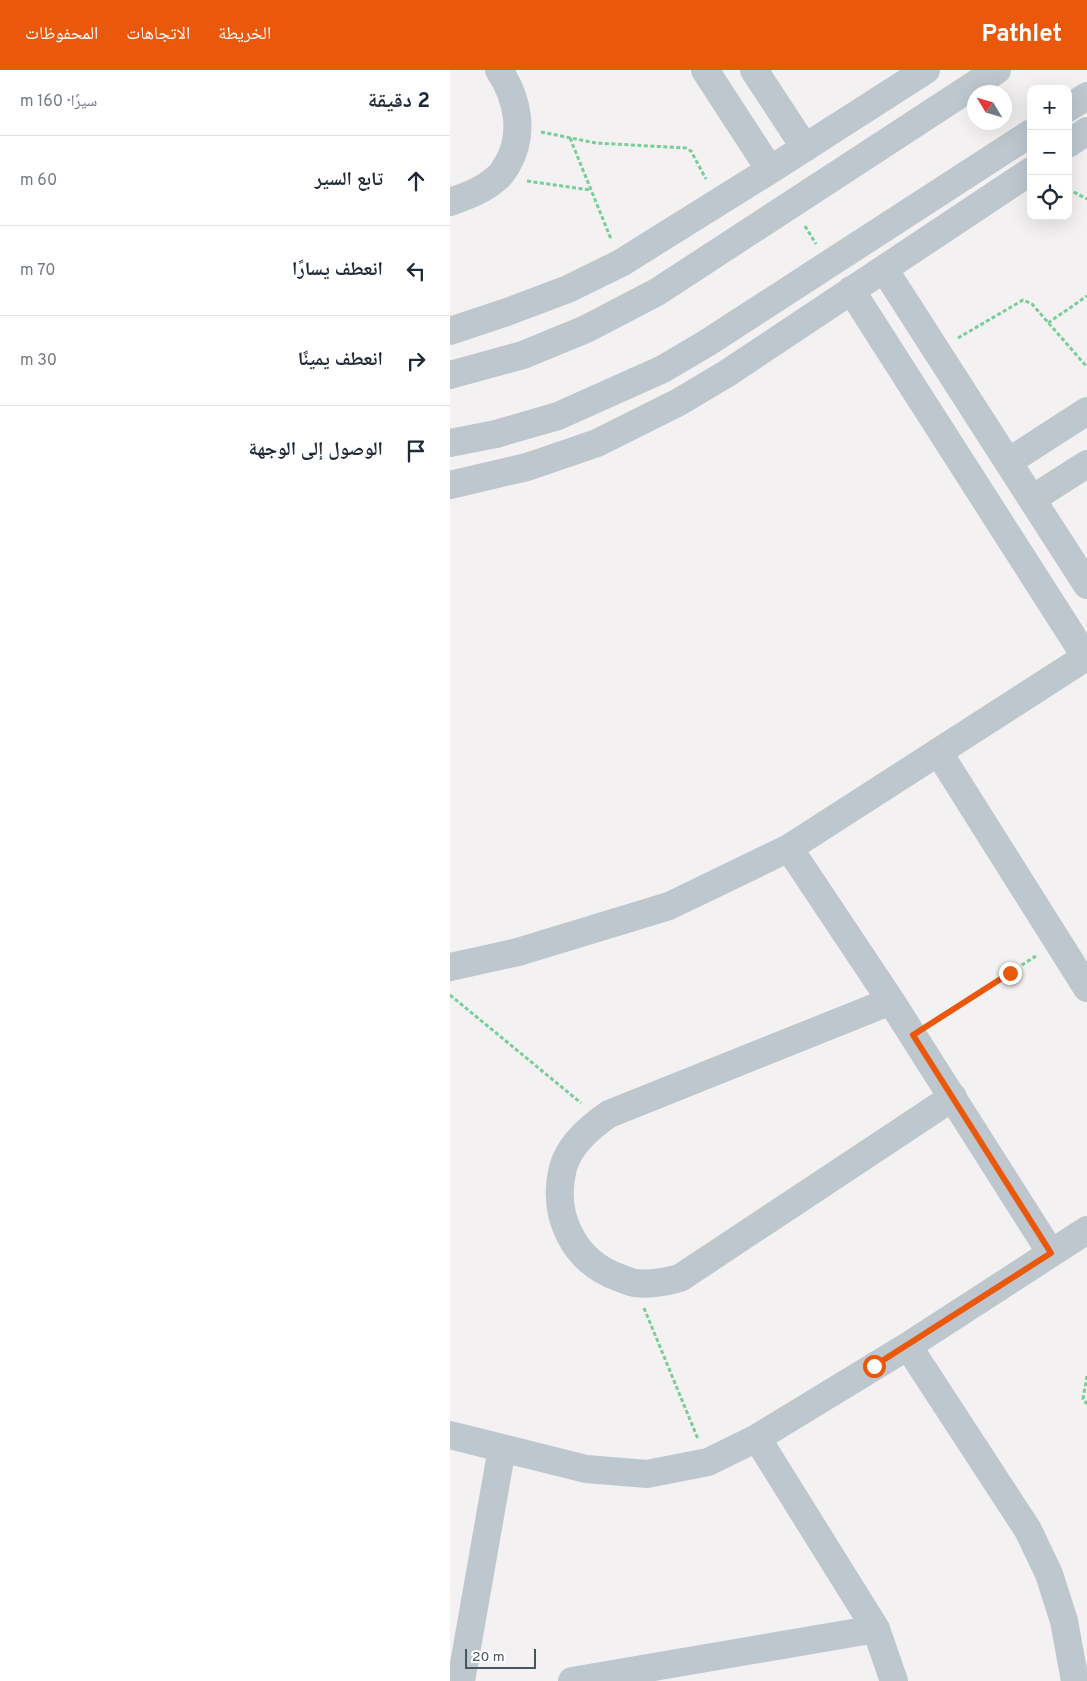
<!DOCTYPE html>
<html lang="ar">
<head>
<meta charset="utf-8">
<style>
  :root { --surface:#fff; --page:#f6f6f7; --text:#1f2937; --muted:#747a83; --line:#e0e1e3; --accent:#ea580c }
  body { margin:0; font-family:Overpass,"Noto Naskh Arabic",sans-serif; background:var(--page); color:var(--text); direction:rtl }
  .controls { position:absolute; right:15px; top:15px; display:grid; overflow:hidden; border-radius:10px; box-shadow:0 5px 20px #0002 }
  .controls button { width:45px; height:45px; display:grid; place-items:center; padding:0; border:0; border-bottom:1px solid var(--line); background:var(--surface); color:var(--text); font:25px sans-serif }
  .compass { position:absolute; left:517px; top:15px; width:45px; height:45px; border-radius:50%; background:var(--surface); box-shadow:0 5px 20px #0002; rotate:308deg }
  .scale { position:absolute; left:15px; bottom:12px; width:71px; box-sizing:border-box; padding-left:5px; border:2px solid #49565e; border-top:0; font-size:14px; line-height:18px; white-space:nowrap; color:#49565e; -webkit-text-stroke:4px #fff; paint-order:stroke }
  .stop { position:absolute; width:15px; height:15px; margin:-11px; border:4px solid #ea580c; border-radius:50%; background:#fff }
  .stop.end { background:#ea580c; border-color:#fff; box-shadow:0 1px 5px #0008 }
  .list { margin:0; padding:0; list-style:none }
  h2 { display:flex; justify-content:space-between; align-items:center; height:65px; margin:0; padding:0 20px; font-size:21px }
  h2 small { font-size:16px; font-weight:400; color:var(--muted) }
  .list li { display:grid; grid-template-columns:32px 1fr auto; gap:15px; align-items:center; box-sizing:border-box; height:90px; padding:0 20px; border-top:1px solid var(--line) }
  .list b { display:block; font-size:19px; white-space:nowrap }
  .list em { font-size:16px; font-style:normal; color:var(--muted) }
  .icon { flex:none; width:28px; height:28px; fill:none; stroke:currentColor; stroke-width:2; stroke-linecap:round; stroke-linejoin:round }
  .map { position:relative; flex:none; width:637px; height:1611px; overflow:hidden; direction:ltr }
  header { display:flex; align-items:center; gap:30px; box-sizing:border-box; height:70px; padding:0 25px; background:var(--accent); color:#fff }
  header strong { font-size:24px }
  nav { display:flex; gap:28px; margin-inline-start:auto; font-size:18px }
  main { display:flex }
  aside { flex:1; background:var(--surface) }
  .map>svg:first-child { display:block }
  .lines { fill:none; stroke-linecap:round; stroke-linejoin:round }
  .path { stroke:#79cd9b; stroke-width:3; stroke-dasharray:4 2.5; stroke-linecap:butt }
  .minor { stroke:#bdc7cd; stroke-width:28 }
  .route { stroke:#ea580c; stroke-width:6 }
</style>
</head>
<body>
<header>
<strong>Pathlet</strong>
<nav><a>الخريطة</a><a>الاتجاهات</a><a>المحفوظات</a></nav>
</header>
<main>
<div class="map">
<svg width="637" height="1611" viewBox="0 0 637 1611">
  <rect width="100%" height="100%" fill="#f3f1f1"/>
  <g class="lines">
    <path class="path" d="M91 62 146 73 236 78 241 81 256 109
      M120 68 161 169
      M77 111 140 120
      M618 119 637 129
      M355 156 366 174
      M598 253 637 226
      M508 268 573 230 582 234 637 297
      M0 925 131 1033
      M484 951 586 886
      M194 1238 248 1369
      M637 1306 633 1329 637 1334"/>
    <path class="minor" d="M255 0 320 100
      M304 0 355 78
      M618 38 637 26
      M618 74 637 61
      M0 132C17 126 34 120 48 107 52 104 54 99 57 95 75 64 68 29 49 0
      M434 199 637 515
      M401 220 637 589
      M0 261 57 242 118 219 171 193 320 100 476 0
      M0 305 73 285 136 259 207 222 547 0
      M0 373 46 364 108 346 213 299 257 273 581 63
      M558 392 637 341
      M0 415 77 397 147 373 229 332 276 304 581 101
      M582 429 637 394
      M489 683 637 918
      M339 778 441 931 601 1183
      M0 897 68 882 219 836 339 778 636 587
      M441 931 159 1044C140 1057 119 1075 113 1098 101 1146 124 1192 170 1208 175 1210 180 1212 185 1213 201 1215 215 1212 230 1208L503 1027
      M458 1276 578 1460 599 1504 614 1551 625 1611
      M0 1365 136 1399 197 1404 258 1392 307 1368 458 1276 637 1160
      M307 1368 426 1559 444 1611
      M11 1611 52 1378
      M122 1611 426 1559"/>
  </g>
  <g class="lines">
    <path class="route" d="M424 1296 601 1183 463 965 560 903"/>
  </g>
</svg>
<div class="controls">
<button>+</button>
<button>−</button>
<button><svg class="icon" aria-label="locate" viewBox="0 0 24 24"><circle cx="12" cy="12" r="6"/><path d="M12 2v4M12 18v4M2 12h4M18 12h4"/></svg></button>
</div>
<svg class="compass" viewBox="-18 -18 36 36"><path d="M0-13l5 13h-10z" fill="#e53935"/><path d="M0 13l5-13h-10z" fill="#747a83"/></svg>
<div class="scale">20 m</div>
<div class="stop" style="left:424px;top:1296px"></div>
<div class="stop end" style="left:560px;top:903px"></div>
</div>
<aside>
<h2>2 دقيقة<small>سيرًا · 160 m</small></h2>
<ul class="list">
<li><svg class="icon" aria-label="ahead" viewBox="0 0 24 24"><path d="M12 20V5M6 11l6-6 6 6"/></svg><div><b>تابع السير</b></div><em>60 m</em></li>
<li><svg class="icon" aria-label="left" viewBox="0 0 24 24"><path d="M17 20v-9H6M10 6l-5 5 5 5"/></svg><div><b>انعطف يسارًا</b></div><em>70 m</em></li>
<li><svg class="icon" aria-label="right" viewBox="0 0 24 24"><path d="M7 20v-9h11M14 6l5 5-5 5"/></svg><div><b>انعطف يمينًا</b></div><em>30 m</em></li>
<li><svg class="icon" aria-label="arrive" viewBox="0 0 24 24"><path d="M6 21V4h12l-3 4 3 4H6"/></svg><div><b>الوصول إلى الوجهة</b></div></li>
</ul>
</aside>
</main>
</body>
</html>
